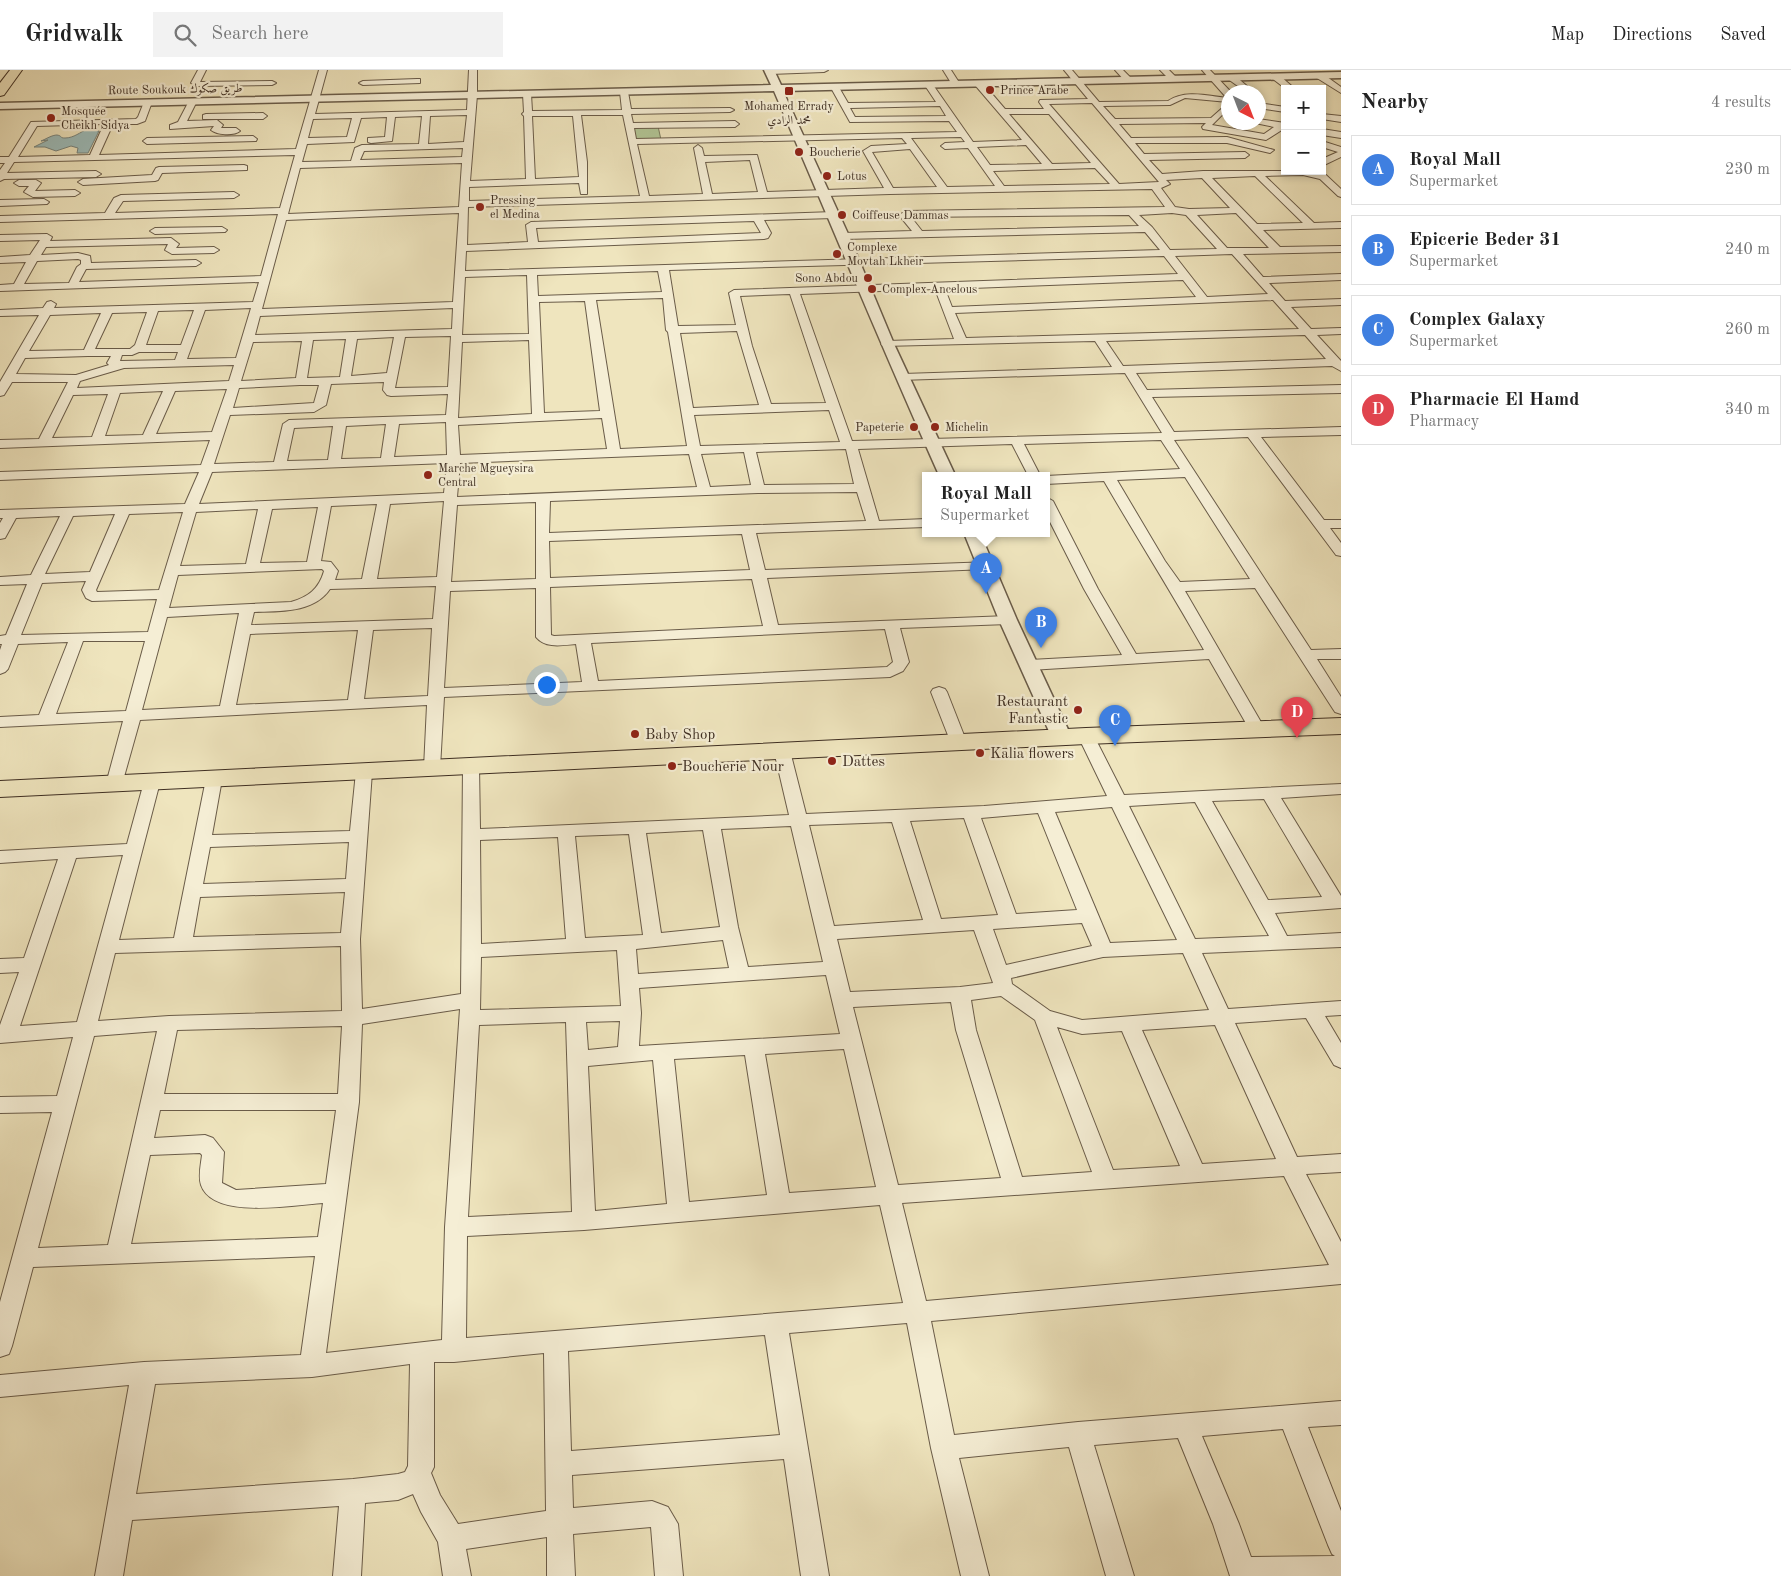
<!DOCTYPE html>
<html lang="en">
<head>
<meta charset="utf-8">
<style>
  :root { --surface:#fff; --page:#f2f2f2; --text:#222; --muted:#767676; --line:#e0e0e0; --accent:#8f2418 }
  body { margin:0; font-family:"Old Standard TT",Amiri,serif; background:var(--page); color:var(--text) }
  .controls { position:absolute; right:15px; top:15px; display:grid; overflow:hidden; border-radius:0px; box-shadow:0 2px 8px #0003 }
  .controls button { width:45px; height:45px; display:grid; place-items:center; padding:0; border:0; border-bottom:1px solid var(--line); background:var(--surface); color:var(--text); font:25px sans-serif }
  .compass { position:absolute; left:1221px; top:15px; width:45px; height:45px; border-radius:50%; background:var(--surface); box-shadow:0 2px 8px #0003; rotate:138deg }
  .you { position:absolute; left:546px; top:614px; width:18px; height:18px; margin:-12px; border:4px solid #fff; border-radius:50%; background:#1a73e8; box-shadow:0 0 0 8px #1a73e833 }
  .badge { display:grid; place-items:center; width:32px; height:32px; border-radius:50%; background:var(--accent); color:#fff; font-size:16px; font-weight:700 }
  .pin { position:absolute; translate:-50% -41px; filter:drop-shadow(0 1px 2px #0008) }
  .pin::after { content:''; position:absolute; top:26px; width:18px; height:15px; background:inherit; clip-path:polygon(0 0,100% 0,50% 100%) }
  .popup { position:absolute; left:922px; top:402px; width:128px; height:65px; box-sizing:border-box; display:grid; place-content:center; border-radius:0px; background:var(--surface); filter:drop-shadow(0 1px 4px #0005); font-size:16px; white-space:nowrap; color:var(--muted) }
  .popup b { font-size:19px; color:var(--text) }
  .popup::after { content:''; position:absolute; left:50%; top:100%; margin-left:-10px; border:10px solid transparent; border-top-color:var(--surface) }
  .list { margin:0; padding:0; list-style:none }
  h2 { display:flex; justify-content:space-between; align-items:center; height:65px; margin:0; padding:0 20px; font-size:21px }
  h2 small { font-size:16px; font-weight:400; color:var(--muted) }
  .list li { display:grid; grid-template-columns:32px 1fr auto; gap:15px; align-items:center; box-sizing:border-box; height:70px; margin:0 10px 10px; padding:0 10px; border:1px solid var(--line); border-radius:0px }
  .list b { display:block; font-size:19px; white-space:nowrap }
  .list p { margin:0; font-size:16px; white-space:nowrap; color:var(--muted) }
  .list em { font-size:16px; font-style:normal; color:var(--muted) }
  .icon { flex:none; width:28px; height:28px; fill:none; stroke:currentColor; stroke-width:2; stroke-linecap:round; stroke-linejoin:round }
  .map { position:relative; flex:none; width:1341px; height:1506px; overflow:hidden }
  header { display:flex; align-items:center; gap:30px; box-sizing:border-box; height:70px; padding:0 25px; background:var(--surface); border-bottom:1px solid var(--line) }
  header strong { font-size:24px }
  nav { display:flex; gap:28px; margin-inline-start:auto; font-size:18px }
  .search { width:350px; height:45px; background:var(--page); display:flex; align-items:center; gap:12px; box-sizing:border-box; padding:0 18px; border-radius:0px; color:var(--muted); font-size:19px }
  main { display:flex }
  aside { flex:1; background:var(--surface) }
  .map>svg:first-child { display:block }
  .green { fill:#b2c696; stroke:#787a5c }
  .water { fill:#9dbdbb; stroke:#77847e }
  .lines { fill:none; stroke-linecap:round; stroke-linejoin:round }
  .minor-casing { stroke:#6a5c49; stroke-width:2 }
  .tertiary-casing { stroke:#6a5c49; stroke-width:3 }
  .primary-casing { stroke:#3e2e22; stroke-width:2 }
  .trunk-casing { stroke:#3e2e22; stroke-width:2 }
  .minor { fill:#f5eed5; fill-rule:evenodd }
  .tertiary { fill:#f5eed5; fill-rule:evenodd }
  .primary { fill:#efe5be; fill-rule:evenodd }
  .trunk { fill:#efe5be; fill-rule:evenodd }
  .poi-dot { fill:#8f2418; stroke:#f5eed5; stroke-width:2 }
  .labels { text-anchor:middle; stroke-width:4.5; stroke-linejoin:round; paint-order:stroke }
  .far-street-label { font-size:12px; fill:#3e2e22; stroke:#f5eed5 }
  .far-poi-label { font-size:12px; fill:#3e2e22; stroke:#f5eed5; text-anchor:start }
  .poi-label { font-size:15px; fill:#3e2e22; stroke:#f5eed5; text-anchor:start }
</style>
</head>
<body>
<header>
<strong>Gridwalk</strong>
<div class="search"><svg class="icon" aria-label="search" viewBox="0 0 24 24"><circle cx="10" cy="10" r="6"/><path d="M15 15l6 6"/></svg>Search here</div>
<nav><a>Map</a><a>Directions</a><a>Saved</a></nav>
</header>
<main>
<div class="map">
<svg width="1341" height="1506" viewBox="0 0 1341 1506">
  <rect width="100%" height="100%" fill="#efe5be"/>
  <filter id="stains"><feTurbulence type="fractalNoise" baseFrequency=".004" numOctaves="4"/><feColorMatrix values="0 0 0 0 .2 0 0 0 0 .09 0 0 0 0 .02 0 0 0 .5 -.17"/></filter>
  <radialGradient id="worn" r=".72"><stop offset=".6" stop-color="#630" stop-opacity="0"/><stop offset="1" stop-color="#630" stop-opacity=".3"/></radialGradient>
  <path class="green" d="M658 56 661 70 635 71 632 57Z"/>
  <path class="water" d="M88 59 99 61 88 83H77L78 78 71 76 56 81 45 77H34L48 70 41 71C46 69 52 65 57 65 63 66 59 68 65 68 74 68 80 62 88 59Z"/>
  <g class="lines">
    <defs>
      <path id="minor" d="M198 0H206L200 12 272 11 276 13 272 15 196 16 191 13Z
        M319 0H327L315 44 467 40 469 0H477V25L470 111 526 109 524 46 522 44 524 42 523 24 527 22 531 24 532 41 622 40 620 22 624 20 628 22 631 39 730 38 734 40 730 42 631 44 633 53 735 51 739 54 735 57 634 58 636 69 957 62 949 51 850 52 830 16 837 14 848 33 936 32 924 14 928 12H931L973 72 1022 70 975 15V11H981L1005 39H1044L1039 32 1040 30 1088 29 1064 0H1072L1099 32 1168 31C1185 19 1209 26 1228 28V32L1185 28 1170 35 1103 36 1115 49 1211 48 1228 33V39L1212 55 1264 64 1274 57 1255 53 1258 52V49L1285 53V58L1266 70 1203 59 1202 57 1206 53 1119 54 1131 68 1227 67 1274 80 1270 83 1227 73H1135L1144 84 1245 82 1249 85 1245 88 1149 90 1162 104 1203 101H1311L1326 105 1341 119V127L1338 126 1320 109 1303 105 1265 106 1314 153 1341 152V158L1263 160 1280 177 1341 176V182L1243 184 1263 207 1341 204V210L1269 213 1285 231 1341 229V235L1291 237 1311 259 1341 258V264L1317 265 1341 291V301L1332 296 1136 303 1147 320 1341 315V323L1152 327 1174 362 1341 357V365L1261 367 1324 450H1341V458H1330L1341 473V486L1336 485 1248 367 1174 370 1311 580 1341 579V589H1317L1341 627V644L1335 642 1333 639 1255 518 1185 521 1265 659 1263 662H1251L1209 589 1030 600 1025 598 1022 595 1025 592 1030 590 1122 585 1084 519 1046 444V427L1053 431 1098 519 1136 584 1204 580C1172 523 1137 468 1104 411L1046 414V406L1180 399 1161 370 1024 374 1040 405H1028L1012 374 858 379 879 451 926 449V457L756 463 765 500 992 492 994 495 992 498 987 499 767 508 778 555 1008 546 1013 547 1015 550 1013 553 1008 554 900 558 909 592 903 601 890 607 444 627 440 698 438 702 432 703 426 702 424 698 427 635 140 650 122 714 120 718 114 719 108 718 106 714 123 651 0 657V647L39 645 68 572 18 574 8 599 5 602 0 604V580L2 574H0V566L6 565 27 514 0 515V507L31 505 60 446 16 448 5 468 0 469V453L3 448H0V440L185 434 199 402 0 410V402L201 395 210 370 0 378V370L39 369 68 312H12L4 325 0 326V312L39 245 0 246V240L43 238 47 232 51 231 56 234 54 238 253 232 259 212 0 221V215L14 214 26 192 0 193V187L30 185 40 170 0 171V165L47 164 52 167 50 171 171 168 179 174 176 178 214 177 219 180 214 183 172 184 165 180 168 174 46 177 41 185 78 183 90 186 91 193 196 190 201 193 196 196 86 199 79 212 261 206 278 144 0 152V146L105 143 114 128 121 125 234 122 239 125 234 128 123 131 115 143 280 138 295 85 14 92 7 103 96 101 101 104 96 107 4 109 0 111V100L5 93H0V87H9L31 52 136 49 138 47 144 32 148 30 152 32 145 51 137 54H113L99 85 296 79ZM1092 33 1159 112 1119 114 1049 34ZM940 36 946 46 855 47 850 38ZM1009 44H1049L1091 93 1052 94ZM467 45 464 72 428 74 430 46ZM581 45H623L640 126 469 131V117L579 113 581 124H587V92ZM422 46 419 74 362 75 355 78 351 91 302 92 307 74 354 72 361 48 387 47 385 67 368 68V72L371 73 392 71 395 47ZM532 46H573L579 107 535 109ZM352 48 347 67 308 68 313 49ZM104 54 90 85 18 87 37 56ZM961 67 965 72 945 73 941 76 945 79 968 78 995 116 947 117 911 68ZM902 68 907 74 871 76 863 81 884 118 767 122 757 85 704 86 702 78 698 75 694 78 703 124 649 126 637 74ZM1026 75 1042 94 990 95 977 77ZM463 78 462 87 360 90 364 81ZM910 79 937 117 893 118 872 82ZM750 90 758 122 712 124 705 92ZM462 93 459 137 288 144 300 98ZM1095 98 1110 114 1004 116 993 101ZM1255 106 1303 153 1257 154 1212 108ZM1202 108 1230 138 1189 139 1175 137 1161 118 1170 114 1166 110ZM1152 119 1165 137 906 141 899 145 912 161 843 163 838 166 843 169 1145 162 1160 180 465 201 466 181 764 169 768 168 771 163 764 150 834 148 839 145 834 142 531 152 526 155 528 172 467 175 468 137 890 124ZM459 143 453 232 262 239 286 150ZM1172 143 1186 145 1217 179 1170 180 1152 157 1139 145ZM1236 143 1269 178H1227L1197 145ZM1129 145 1139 156 922 161 911 147ZM754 151 761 163 538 172 536 158ZM1232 184 1268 224 1207 227 1175 186ZM1164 186 1178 204 734 220 729 223 736 255 678 256 669 200ZM78 189 81 190V194L77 197 69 213 24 214 37 191ZM658 201 662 222 538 226 537 205ZM527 205 529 264 462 265 465 207ZM1183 210 1196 227 952 237 945 219ZM935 219 954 269 887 271 883 272 881 274 883 276 1095 271 1112 297 903 304 897 308 899 310 1125 303 1162 363 852 371 800 224ZM790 224 826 333 771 334 752 276 740 226ZM663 228 666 260 668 262 687 376 620 379 596 230ZM1273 230 1299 259 966 268 955 243ZM585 231 600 341 544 343 539 232ZM251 238 236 288 187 289 205 240ZM453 238 452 259 255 265 260 246ZM194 240 181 275H146L158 241ZM147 242 135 275 130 279H95L112 243ZM101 243 84 280 29 281 50 245ZM737 261 759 335 693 338 680 263ZM1305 265 1326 289 1123 296 1106 271ZM451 266 448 317 395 318 405 267ZM394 267 387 303 351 306 357 269ZM346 269 340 307 307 308 313 270ZM529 270 532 344 458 348 462 272ZM302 271 296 308 241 311 253 272ZM139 282H178L175 290 120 291 122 285H132ZM88 286H111L107 293 109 295 76 305 16 304 25 288ZM234 295 229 311 77 318 80 311 124 298ZM384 312 383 320 387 325 391 326 448 324 446 345 289 350 283 354 274 392 214 394 230 345 314 342 326 335 331 314ZM300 315H319L314 333 233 338 239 318ZM227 319 212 362 156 364 175 321ZM163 321 143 365 105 366 120 323ZM108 324 92 367 52 368 73 325ZM829 340 840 372 700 376 694 345ZM602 348 607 379 460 385 458 355ZM446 352 447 385 394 387 399 354ZM386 354 381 388 341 389 346 356ZM333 356 328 390 287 391 294 358ZM846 379 854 414 764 415 756 382ZM744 382 751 415 710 417 701 384ZM689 384 697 417 457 427 460 393ZM447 393 444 423 199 434 212 402ZM1185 407 1250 509 1180 512 1165 491 1117 410ZM857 422 866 451 549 463 550 431 758 423ZM444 431 437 507 377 509 390 434ZM536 432V509L451 512 457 435ZM377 434 362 509 335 510 338 501 331 492 321 491 331 436ZM318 437 307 492 260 493 272 439ZM258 439 246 494 180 496 196 442ZM183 442 159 520 97 522 96 520 129 444ZM115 444 90 502 45 504 73 446ZM742 464 750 500 550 508 549 471ZM322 499 324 501C319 519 308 527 291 532L169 538 178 505ZM752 509 763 556 554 566 551 565 550 517ZM86 511 82 520 86 528 92 531 157 529 148 562 21 565 42 513ZM436 516 433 549 251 555 254 542C280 541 314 543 330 519ZM536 518V567C546 579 563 575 576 574L582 612 444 618 450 521ZM239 543 220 636 142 640 167 547ZM432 558 428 626 364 629 373 560ZM885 559 893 592 887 597 598 611 591 573ZM358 560 348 630 236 635 250 564ZM83 571H145L126 641 56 644Z
        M767 0H828L824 2 770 4H767Z
        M943 0H951L960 14 959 16H953Z
        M1115 0H1123L1132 9 1125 11Z
        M1160 0H1169L1178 9 1171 11Z
        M1202 0H1210L1231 22H1228V26H1225Z
        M1317 4H1323L1341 17V23L1317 8Z
        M1228 5H1234L1254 22H1246L1228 9Z
        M1273 5H1279L1295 19H1286L1273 9Z
        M417 9H420V13L363 15 359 13 363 11Z
        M190 29 197 31 187 51 217 50 223 55 221 58H236L240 61C234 66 217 65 211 60L214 56 170 59V55L178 52Z
        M1258 33 1285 37V42L1258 38Z
        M206 44 263 43 267 46 263 49H203V45Z
        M1322 44 1341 46V52L1322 49Z
        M1322 59 1341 62V68L1322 65Z
        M253 66 257 69 256 71 147 74 143 71 147 68Z
        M1322 71 1341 77V87L1322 96V89L1338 82 1322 77Z
        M244 95 247 96V100L162 103 158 110 155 111 83 115 78 112 83 109 152 105 156 98 159 97Z
        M36 110 41 113 35 121 75 120 80 123 75 126 33 127 24 122 29 116H19L14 113 19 110Z
        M44 129 49 132 47 134 0 136V130Z
        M222 157 227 160 225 162 155 164 150 161 155 158Z
        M939 617 945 619 947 622 967 673 965 677H953L951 673 931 622 933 619Z
        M1086 661 1092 663 1094 666 1124 725 1341 714V724L1281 728 1341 826V838L1275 843 1287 866 1341 863V877L1202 883 1228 939 1341 931V945L1325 946 1341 973V998L1334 995 1306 948 1235 953 1297 1087 1341 1084V1102L1306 1104 1341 1172V1214L931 1251 954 1365 1078 1352 1341 1331V1355L1308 1357 1341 1441V1506H1230L1213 1454 1178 1368 1094 1375 1134 1506H1106L1069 1377 959 1388 989 1506H961L931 1378 907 1253 789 1263 829 1506H801L784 1389 572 1405 573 1438 652 1431 668 1437 678 1454 683 1506H655L651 1457 573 1464 575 1506H547V1467L466 1479 471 1506H443L438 1472 421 1442 413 1424 398 1430 365 1433 361 1506H333L339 1436 132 1450 123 1506H95L129 1315 0 1327V1305L144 1292 301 1285 315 1186 33 1197 12 1276 9 1284 0 1287V1232L52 1042 0 1043V1027L57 1026 73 967 0 973V955L19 902 0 903V889L24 888 58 789 0 793V781L127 774 144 712 146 708 152 707 158 708 160 712 119 870 174 868 206 709 208 705 214 704 220 705 222 709 212 765 350 761 356 702 358 698 364 697 370 698 372 702 360 869 362 939 461 924 463 696 465 692 471 691 477 692 479 696 480 759 789 745 774 681 776 677H788L790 681 806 744 984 736 1107 726 1078 666 1080 663ZM1264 729 1322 827 1268 830 1212 731ZM1195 732 1269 866 1195 869 1129 736ZM1112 737 1177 870 1110 873 1055 742ZM1038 743 1077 840 1016 844 981 748ZM964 748 998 845 941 849 910 751ZM892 752 923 850 834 856 809 755ZM791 756 823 892 748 897 738 857 721 759ZM703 760 720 857 661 863 646 763ZM629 764 643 865 585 868 575 766ZM558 767 566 869 481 874 480 770ZM349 772 346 809 203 814 210 777ZM123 785 77 952 20 956 76 788ZM345 822 341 863 193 867 200 827ZM1082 853 1092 876 1006 895 993 859ZM974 860 993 913 960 917 850 922 837 869ZM723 870 729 898 638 904 636 879ZM341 876 342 941 169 946 98 951 115 883ZM617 880 621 936 480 940 481 887ZM1183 883 1209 940 1082 950 1050 941 1012 914 1011 908 1103 887ZM826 905 840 964 639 976 641 943 639 918ZM1001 926 1035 950 1092 1102 1022 1107 976 960 971 930ZM951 932 956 960 1001 1108 898 1115 853 937ZM460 939 445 1157 442 1270 326 1283 359 1032 362 954ZM620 951 618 977 588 980 586 952ZM566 952 572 1142 468 1147 479 955ZM1215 955 1276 1089 1202 1094 1142 960ZM342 956 338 1024H164L177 960ZM1057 957 1082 964 1122 961 1180 1096 1113 1100ZM157 961 108 1175 38 1178 94 966ZM844 979 876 1117 789 1123 765 984ZM745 985 767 1125 689 1132 674 989ZM653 990 667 1134 595 1141 588 996ZM160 1040H336L326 1114 236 1120 222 1113 224 1082 213 1068 205 1065 154 1068ZM200 1083 202 1085C201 1094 198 1106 201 1115 213 1150 293 1135 323 1133L318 1167 131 1174 150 1085ZM1284 1106 1329 1195 926 1231 902 1133ZM880 1135 903 1233 466 1268 467 1166 584 1160ZM765 1265 780 1365 571 1381 568 1281ZM544 1283 546 1441 458 1454 440 1425 431 1403 434 1397V1292H454ZM410 1294 408 1396 405 1402 398 1404 353 1409 136 1424 155 1314 312 1307ZM1283 1359 1328 1475 1332 1484 1335 1486 1251 1487 1239 1454 1202 1366Z"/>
      <path id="tertiary" d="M764 0H774L781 15 1341 2V8L783 21 849 166 894 274 955 405H939C882 278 829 149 774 21L0 39V33L771 15Z
        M964 463H980L1017 550 1072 668 1069 672 1062 674 1055 672 1052 668 999 550Z"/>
      <path id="primary" d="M1341 648V664L1086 674 0 727V711L1086 658Z"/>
      <path id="trunk" d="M10 0H22L4 25 0 26V13Z"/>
    </defs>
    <use href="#minor" class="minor-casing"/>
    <use href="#tertiary" class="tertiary-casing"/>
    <use href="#primary" class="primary-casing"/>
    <use href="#trunk" class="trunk-casing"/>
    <use href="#minor" class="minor"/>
    <use href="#tertiary" class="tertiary"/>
    <use href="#primary" class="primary"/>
    <use href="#trunk" class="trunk"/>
  </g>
  <g class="poi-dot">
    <circle cx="990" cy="20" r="5"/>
    <rect x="784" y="16" width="10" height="10" rx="2.5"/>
    <circle cx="51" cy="48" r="5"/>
    <circle cx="799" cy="82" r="5"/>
    <circle cx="827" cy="106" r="5"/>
    <circle cx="480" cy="137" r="5"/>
    <circle cx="842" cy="145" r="5"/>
    <circle cx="837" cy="184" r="5"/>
    <circle cx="868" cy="208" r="5"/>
    <circle cx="872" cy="219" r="5"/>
    <circle cx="914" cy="357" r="5"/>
    <circle cx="935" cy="357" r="5"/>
    <circle cx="428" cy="405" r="5"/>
    <circle cx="1078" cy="640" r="5"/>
    <circle cx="635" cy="664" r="5"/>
    <circle cx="980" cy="683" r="5"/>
    <circle cx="832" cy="691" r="5"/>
    <circle cx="672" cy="696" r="5"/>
  </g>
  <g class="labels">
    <g class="far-street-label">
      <text transform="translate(175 19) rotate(-1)" y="4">Route Soukouk طريق صكوك</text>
    </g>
    <g class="far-poi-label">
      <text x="1000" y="24">Prince Arabe</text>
      <text x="789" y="40" text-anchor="middle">Mohamed Errady<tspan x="789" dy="14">محمد الرادي</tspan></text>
      <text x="61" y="45">Mosquée<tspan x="61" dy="14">Cheikh Sidya</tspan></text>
      <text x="809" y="86">Boucherie</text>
      <text x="837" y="110">Lotus</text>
      <text x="490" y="134">Pressing<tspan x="490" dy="14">el Medina</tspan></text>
      <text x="852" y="149">Coiffeuse Dammas</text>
      <text x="847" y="181">Complexe<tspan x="847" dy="14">Movtah Lkheir</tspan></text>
      <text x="858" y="212" text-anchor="end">Sono Abdou</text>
      <text x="882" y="223">Complex Ancelous</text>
      <text x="904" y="361" text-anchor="end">Papeterie</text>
      <text x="945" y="361">Michelin</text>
      <text x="438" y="402">Marche Mgueysira<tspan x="438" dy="14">Central</tspan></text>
    </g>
    <g class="poi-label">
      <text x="1068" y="636" text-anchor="end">Restaurant<tspan x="1068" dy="17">Fantastic</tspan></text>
      <text x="645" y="669">Baby Shop</text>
      <text x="990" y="688">Kalia flowers</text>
      <text x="842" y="696">Dattes</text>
      <text x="682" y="701">Boucherie Nour</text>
    </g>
  </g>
  <rect width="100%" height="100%" filter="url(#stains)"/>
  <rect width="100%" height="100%" fill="url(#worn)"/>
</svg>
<div class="controls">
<button>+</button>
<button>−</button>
</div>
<svg class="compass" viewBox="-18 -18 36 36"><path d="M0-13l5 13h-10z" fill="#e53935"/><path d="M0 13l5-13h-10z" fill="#767676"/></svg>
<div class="you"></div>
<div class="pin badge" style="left:986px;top:524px;background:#3f7fe0">A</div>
<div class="popup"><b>Royal Mall</b>Supermarket</div>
<div class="pin badge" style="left:1041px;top:578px;background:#3f7fe0">B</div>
<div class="pin badge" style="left:1115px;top:676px;background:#3f7fe0">C</div>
<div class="pin badge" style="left:1297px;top:668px;background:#e0444e">D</div>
</div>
<aside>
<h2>Nearby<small>4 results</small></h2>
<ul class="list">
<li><span class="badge" style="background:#3f7fe0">A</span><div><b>Royal Mall</b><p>Supermarket</p></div><em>230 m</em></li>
<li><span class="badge" style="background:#3f7fe0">B</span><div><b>Epicerie Beder 31</b><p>Supermarket</p></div><em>240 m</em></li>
<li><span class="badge" style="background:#3f7fe0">C</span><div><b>Complex Galaxy</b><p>Supermarket</p></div><em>260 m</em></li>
<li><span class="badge" style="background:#e0444e">D</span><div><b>Pharmacie El Hamd</b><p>Pharmacy</p></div><em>340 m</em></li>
</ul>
</aside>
</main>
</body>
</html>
